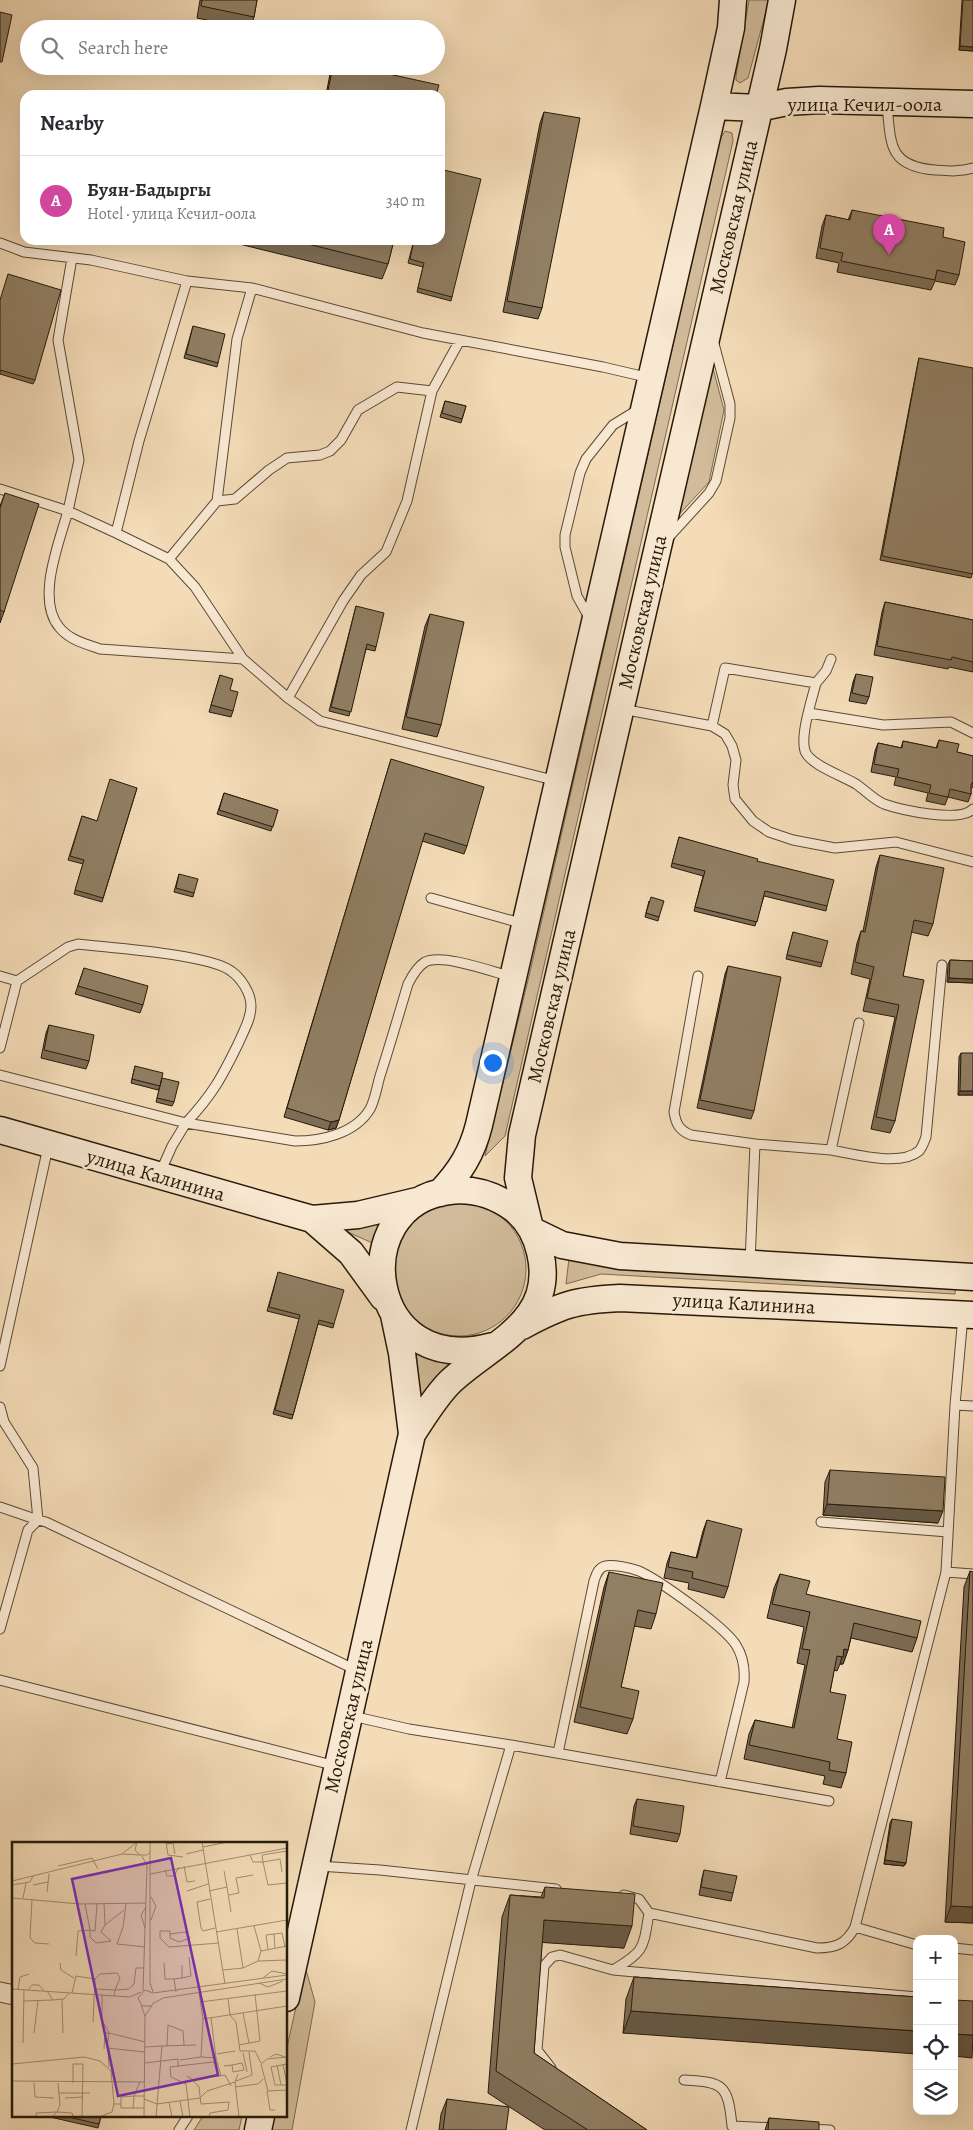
<!DOCTYPE html>
<html lang="en">
<head>
<meta charset="utf-8">
<style>
  :root { --surface:#fff; --page:#f7f7f7; --text:#2b2b33; --muted:#7c7c81; --line:#e1e1e2; --accent:#8f2418 }
  body { margin:0; font-family:Alegreya,serif; background:var(--page); color:var(--text) }
  .controls { position:absolute; right:15px; bottom:15px; display:grid; overflow:hidden; border-radius:10px; box-shadow:0 5px 20px #0002 }
  .controls button { width:45px; height:45px; display:grid; place-items:center; padding:0; border:0; border-bottom:1px solid var(--line); background:var(--surface); color:var(--text); font:25px sans-serif }
  .you { position:absolute; left:492px; top:1062px; width:18px; height:18px; margin:-12px; border:4px solid #fff; border-radius:50%; background:#1a73e8; box-shadow:0 0 0 8px #1a73e833 }
  .badge { display:grid; place-items:center; width:32px; height:32px; border-radius:50%; background:var(--accent); color:#fff; font-size:16px; font-weight:700 }
  .pin { position:absolute; translate:-50% -41px; filter:drop-shadow(0 1px 2px #0008) }
  .pin::after { content:''; position:absolute; top:26px; width:18px; height:15px; background:inherit; clip-path:polygon(0 0,100% 0,50% 100%) }
  .list { margin:0; padding:0; list-style:none }
  h2 { display:flex; justify-content:space-between; align-items:center; height:65px; margin:0; padding:0 20px; font-size:21px }
  h2 small { font-size:16px; font-weight:400; color:var(--muted) }
  .list li { display:grid; grid-template-columns:32px 1fr auto; gap:15px; align-items:center; box-sizing:border-box; height:90px; padding:0 20px; border-top:1px solid var(--line) }
  .list b { display:block; font-size:19px; white-space:nowrap }
  .list p { margin:0; font-size:16px; white-space:nowrap; color:var(--muted) }
  .list em { font-size:16px; font-style:normal; color:var(--muted) }
  .icon { flex:none; width:28px; height:28px; fill:none; stroke:currentColor; stroke-width:2; stroke-linecap:round; stroke-linejoin:round }
  .map { position:relative; flex:none; width:973px; height:2130px; overflow:hidden }
  .search { position:absolute; background:var(--surface); box-shadow:0 5px 20px #0002; left:20px; top:20px; width:425px; height:55px; display:flex; align-items:center; gap:12px; box-sizing:border-box; padding:0 18px; border-radius:28px; color:var(--muted); font-size:19px }
  .panel { position:absolute; background:var(--surface); box-shadow:0 5px 20px #0002; left:20px; top:90px; width:425px; height:155px; border-radius:15px }
  .map>svg:first-child { display:block }
  .green { fill:#d1bb9a; stroke:#7c6a52 }
  .lines { fill:none; stroke-linecap:round; stroke-linejoin:round }
  .lane-casing { stroke:#5a4a36; stroke-width:11 }
  .street-casing { stroke:#5a4a36; stroke-width:21 }
  .secondary-casing { stroke:#261a0a; stroke-width:29 }
  .lane { stroke:#f8e8d1; stroke-width:9 }
  .street { stroke:#f8e8d1; stroke-width:19 }
  .secondary { stroke:#f8e8d1; stroke-width:26 }
  .wall { fill:#7d6d56; stroke:#261a0a }
  .shaded-wall { fill:#665946; stroke:#261a0a }
  .building { fill:#917f64; stroke:#261a0a }
  .labels { text-anchor:middle; stroke-width:5; stroke-linejoin:round; paint-order:stroke }
  .street-label { font-size:20px; fill:#261a0a; stroke:#f8e8d1 }
  .inset-road { fill:none; stroke:#a28e72; stroke-width:1 }
  .view { fill:#7b2cbf; fill-opacity:0.15; stroke:#7b2cbf; stroke-width:2.5 }
  .inset-edge { fill:none; stroke:#261a0a; stroke-width:2.5 }
</style>
</head>
<body>
<div class="map">
<svg width="973" height="2130" viewBox="0 0 973 2130">
  <rect width="100%" height="100%" fill="#f4dcb8"/>
  <filter id="stains"><feTurbulence type="fractalNoise" baseFrequency=".004" numOctaves="4"/><feColorMatrix values="0 0 0 0 .2 0 0 0 0 .09 0 0 0 0 .02 0 0 0 .5 -.17"/></filter>
  <radialGradient id="worn" r=".72"><stop offset=".6" stop-color="#630" stop-opacity="0"/><stop offset="1" stop-color="#630" stop-opacity=".3"/></radialGradient>
  <path class="green" d="M749 0H769L748 78 740 83 736 80V76Z
    M725 131 732 133 733 141 505 1136 485 1156 530 972 720 139Z
    M710 357 724 410 709 482 674 520Z
    M392 1269a67 67 0 1 1 134 0a67 67 0 1 1-134 0Z
    M382 1222 377 1245 332 1225Z
    M570 1250 956 1283 955 1294 601 1274 566 1284Z
    M416 1348 454 1360 420 1408Z
    M305 1966 315 2002 292 2130H269L272 2116H286V2052Z
    M203 2116H242L239 2130H194Z"/>
  <g class="lines">
    <defs>
      <path id="lane" d="M887 105C891 144 888 166 935 170 949 171 960 172 973 168
        M0 243 24 252 91 260 187 281 252 288 423 333 603 367 650 378
        M187 281 139 441 116 533 68 511C59 543 36 599 59 627 69 640 86 644 100 649L243 659 195 587 169 559 217 501 237 339 252 288
        M460 340 432 391 407 501 386 552 361 575 343 601 288 698 320 721 557 781
        M0 489 68 511 79 460 58 340 72 258
        M217 501 235 499 269 470 287 458 320 455 330 451 341 440 358 410 397 387 432 391
        M116 533 169 559
        M668 538 709 493 716 481 730 418V404L713 340
        M590 619 577 596 565 547V535L580 473 586 459 613 425 639 409
        M243 659 288 698
        M816 683 826 671 831 659
        M622 709 712 726 725 734 732 746 736 760 733 785 735 799 753 821 769 832 793 840 835 848 896 842 973 862
        M809 713 883 725 951 722 973 733
        M712 726 725 668 816 683C812 699 800 735 805 751 810 765 843 776 856 784 865 790 874 800 884 804 901 810 960 823 973 809
        M431 898 524 924
        M0 976 17 981
        M698 976 674 1112C676 1124 679 1130 691 1135L755 1144
        M0 1048 17 981 68 947 78 944C111 948 208 954 231 971 241 978 251 993 251 1006 251 1019 244 1030 239 1042 222 1077 213 1094 186 1123L295 1141C321 1141 355 1134 370 1109 375 1100 377 1086 380 1076 390 1045 399 1014 408 984 412 976 417 967 425 962 442 953 493 972 512 977
        M0 1075 186 1123 172 1146 160 1173
        M831 1150C855 1154 900 1167 919 1151 922 1148 924 1142 926 1137L942 965
        M750 1263 755 1144 831 1150 859 1023
        M0 1366 48 1147
        M955 1405 973 1406
        M0 1407 4 1422 33 1468 38 1520 0 1507
        M821 1522 948 1532
        M946 1572 973 1574
        M0 1629 28 1530 38 1520 46 1522 356 1670
        M0 1680 336 1766
        M352 1716 409 1729 511 1745 471 1881 411 2130
        M511 1745 829 1801
        M558 1753 594 1581C596 1575 598 1568 605 1566 613 1564 631 1568 639 1571 659 1580 725 1627 736 1645 743 1656 745 1669 744 1682L720 1782
        M318 1866 380 1870 556 1889
        M649 1913 817 1948C836 1948 846 1944 855 1927
        M917 1945 855 1927 946 1572 955 1405 963 1316
        M954 1948 973 1950
        M613 1970C645 1951 643 1949 649 1913L639 1899 624 1895
        M551 2068 537 2050 544 1966 552 1957 560 1955 613 1970 917 1997
        M684 2080C724 2082 728 2085 732 2126L776 2128
        M807 2129 830 2130
        M179 2130 188 2116"/>
      <path id="street" d="M0 1992 14 1995"/>
      <path id="secondary" d="M714 106 758 108 787 102 819 100 973 104
        M0 1130 312 1219 358 1215 417 1201
        M440 1193C460 1172 472 1153 479 1125L714 106 731 28 733 0
        M312 1219 351 1253 383 1297
        M529 1224 518 1178 522 1135 773 49 782 0
        M533 1231 562 1245 620 1256 973 1277
        M522 1326C561 1305 575 1300 620 1298L973 1315
        M412 1434C424 1416 435 1397 450 1382 491 1343 557 1322 540 1252 536 1234 527 1219 513 1208 493 1194 472 1188 449 1191 344 1204 365 1381 493 1346
        M286 1998 412 1434 402 1353 394 1315
        M258 2130 261 2116"/>
    </defs>
    <use href="#lane" class="lane-casing"/>
    <use href="#street" class="street-casing"/>
    <use href="#secondary" class="secondary-casing"/>
    <use href="#lane" class="lane"/>
    <use href="#street" class="street"/>
    <use href="#secondary" class="secondary"/>
  </g>
  <path class="wall" d="M200 0H257L254 17 250 29 197 18Z
    M962 0H973V51L959 50Z
    M333 66H352L436 95H326L330 74Z
    M544 112 542 308 538 319 503 312 540 123Z
    M852 210 943 237 959 275 955 285 935 281 931 290 837 272 839 263 816 258 822 226 826 215 848 220Z
    M231 240H394L388 264 382 279 231 242Z
    M414 240H440L452 297 451 301 417 292 423 267 408 263Z
    M0 300 35 380 33 384 0 374Z
    M193 326 218 363 217 367 184 358Z
    M919 358 973 571 971 578 880 560 918 362Z
    M445 401 466 406 461 423 440 417Z
    M5 493 4 612 0 623V506Z
    M885 602 973 620V672L949 667 948 669 874 655 882 612Z
    M356 606 376 647 375 651 366 649 349 716 329 711Z
    M430 614 441 725 437 737 402 729 425 626Z
    M856 674 869 697 866 704 849 701 853 682Z
    M220 675 230 690 233 711 231 717 209 712Z
    M939 740 957 752 973 756V787L971 789V794L968 802 948 797 945 805 926 801 928 793 894 785 896 777 871 772 875 751 878 743 901 748 903 741 936 748Z
    M391 759 467 846 464 854 422 841 339 1120 336 1128 328 1130 284 1117Z
    M137 788 102 902 74 894 83 864 68 860 82 816 97 821Z
    M224 793 278 810 271 831 217 814Z
    M679 837 757 861 827 906 826 911 764 896 755 926 694 911 703 876 671 867Z
    M880 855 933 924 928 936 911 932 903 976 895 1121 890 1133 871 1129 895 1017 863 1011 870 979 851 974 857 943 861 931H863L876 867Z
    M179 874 194 893 193 897 174 892Z
    M649 901 659 917 658 921 645 917Z
    M793 932 822 963 821 967 786 959Z
    M950 960 973 961V983L947 982 948 964Z
    M728 966 754 1111 751 1119 697 1108 725 974Z
    M84 968 143 1005 140 1013 75 994Z
    M49 1025 89 1061 86 1069 41 1058 46 1033Z
    M961 1053 973 1095H958L959 1057Z
    M135 1066 161 1082 174 1102 172 1106 156 1102 160 1087 158 1090 131 1083Z
    M277 1276 334 1324 333 1328 318 1324 292 1419 273 1414 299 1319 267 1311Z
    M830 1470 938 1523 823 1515 825 1482Z
    M707 1520 728 1587 724 1598 688 1589 689 1583 664 1578 667 1563 671 1552 696 1558 703 1531Z
    M970 1571 973 1923 945 1922 964 1587Z
    M609 1572 656 1614 651 1629 634 1626 621 1687 633 1719 627 1734 574 1722 604 1587Z
    M780 1574 806 1594 917 1638 912 1652 851 1638 848 1650 843 1664H840L837 1671 834 1670 830 1692 837 1739 846 1773 841 1788 823 1784 825 1776 744 1759 749 1734 755 1720 792 1728 805 1665 797 1663 804 1627 767 1618 774 1588Z
    M637 1799 680 1834 677 1842 630 1834 634 1806Z
    M892 1819 906 1863 904 1866 884 1864 890 1823Z
    M704 1870 733 1893 731 1901 699 1895 702 1878Z
    M545 1887 624 1948 542 1942 534 2053 647 2130H545L488 2093 502 1917 510 1895 541 1897Z
    M634 1977 917 1997 623 2033 626 1999Z
    M447 2099 506 2130H439L441 2114Z
    M50 2116H101L98 2128 50 2117Z
    M769 2118 819 2130H765Z"/>
  <path class="shaded-wall" d="M960 46 973 47V51L959 50Z
    M949 978 973 979V983L947 982Z
    M960 1091H973V1095H958Z
    M339 1120 336 1128 328 1130 331 1122Z
    M827 1504 943 1511 938 1523 823 1515Z
    M844 1649 848 1650 843 1664H840Z
    M885 1860 906 1863 904 1866 884 1864Z
    M951 1906 973 1907V1923L945 1922Z
    M544 1920 632 1926 624 1948 536 1942Z
    M631 2011 917 2031V2054L623 2033Z
    M954 2034 973 2035 972 2058 954 2056Z"/>
  <path class="building" d="M202 0H257L254 17 201 6Z
    M963 0H973V47L960 46Z
    M0 12 12 15 2 62H0Z
    M333 66H352L439 85 436 95H327Z
    M544 112 580 118 542 308 507 301Z
    M440 169 481 179 452 297 418 288 424 263 410 259 414 240H440Z
    M852 210 944 228 943 237 965 242 959 275 937 270 935 280 841 261 843 253 820 248 826 215 850 220Z
    M292 240H394L388 264Z
    M8 274 61 290 35 380 0 370V300Z
    M193 326 225 334 218 363 186 354Z
    M919 358 973 368V574L882 556Z
    M445 401 466 406 462 419 442 413Z
    M5 493 39 504 4 612 0 610V508Z
    M885 602 973 620V662L952 657 951 660 877 646Z
    M356 606 384 613 376 647 367 644 351 712 331 707Z
    M430 614 464 622 441 725 406 717Z
    M856 674 873 677 869 697 852 693Z
    M220 675 233 679 230 690 238 692 233 711 211 705Z
    M939 740 959 744 957 752 973 756V782L971 784V794L950 789 948 797 929 793 931 785 897 777 899 769 874 764 878 743 902 748 903 741 937 748Z
    M391 759 484 787 467 846 425 833 339 1120 331 1122 287 1108Z
    M110 779 137 788 103 898 75 890 84 860 70 856 82 816 97 821Z
    M224 793 278 810 273 827 219 810Z
    M679 837 758 859 757 861 834 880 827 906 765 891 757 922 695 907 705 871 672 863Z
    M880 855 944 868 933 924 914 920 903 976 924 980 895 1121 876 1117 899 1005 867 998 874 967 855 962 861 931 865 932Z
    M179 874 198 879 194 893 176 888Z
    M651 897 664 901 659 917 646 913Z
    M793 932 828 941 822 963 787 955Z
    M950 960 973 961V979L949 978Z
    M728 966 781 977 754 1111 700 1100Z
    M84 968 148 986 143 1005 78 986Z
    M49 1025 94 1035 89 1061 44 1050Z
    M961 1053H973V1091H960Z
    M135 1066 163 1073 160 1086 132 1079Z
    M162 1078 179 1082 174 1102 157 1098Z
    M278 1272 344 1290 334 1324 319 1320 293 1415 275 1410 300 1315 269 1307Z
    M830 1470 945 1477 943 1511 827 1504Z
    M707 1520 742 1529 728 1587 692 1578 693 1572 668 1567 671 1552 697 1558Z
    M970 1571 973 1572V1907L951 1906Z
    M609 1572 663 1583 656 1614 638 1610 621 1687 639 1691 633 1719 580 1707Z
    M780 1574 810 1581 806 1594 921 1621 917 1638 854 1623 848 1650 844 1649 843 1657 837 1656 830 1692 846 1695 837 1739 852 1742 846 1773 829 1770 830 1762 749 1745 755 1720 794 1728 810 1650 802 1649 810 1612 772 1604Z
    M637 1799 684 1806 680 1834 633 1826Z
    M892 1819 912 1822 906 1863 885 1860Z
    M704 1870 737 1876 733 1893 701 1887Z
    M545 1887 635 1894 632 1926 544 1920 534 2053 647 2130H588L496 2071 510 1895 544 1898Z
    M634 1977 917 1997V2031L631 2011Z
    M954 2000 973 2001V2035L954 2034Z
    M447 2099 509 2107 506 2130H443Z
    M64 2116H101L99 2124Z
    M769 2118 819 2122V2130H768Z"/>
  <g class="labels">
    <g class="street-label">
      <text x="865" y="111">улица Кечил-оола</text>
      <text transform="translate(733 217) rotate(-77)" y="7">Московская улица</text>
      <text transform="translate(642 612) rotate(-77)" y="7">Московская улица</text>
      <text transform="translate(551 1006) rotate(-77)" y="7">Московская улица</text>
      <text transform="translate(156 1175) rotate(16)" y="7">улица Калинина</text>
      <text transform="translate(744 1303) rotate(3)" y="7">улица Калинина</text>
      <text transform="translate(348 1716) rotate(-77)" y="7">Московская улица</text>
    </g>
  </g>
  <g transform="translate(12 1842)">
    <rect width="275" height="275" fill="#f4dcb8"/>
    <path class="inset-road" d="M125 0 123 8 128 13H135L139 9M138 0V141L141 150M154 0 156 13 171 15M190 0 213 142M155 2 161 1 163 12M191 5 216 0M110 12 124 1M174 12 191 8M238 13 241 20H251L256 43 275 41M130 14 135 24 131 149M46 24 80 16 86 27M172 24 175 40 183 39M153 28 155 34H162L167 25M270 30 268 17 251 20 250 13 275 9M138 32 275 6M0 39 110 12 128 13M0 43 18 40 21 34M21 43 36 40M215 45 219 70M175 49 196 42M197 49 215 45 212 29M35 50 37 32M217 53 227 51 224 36 241 33M0 56 68 62 134 61M11 56 14 41M20 57 18 96 23 101 37 102M198 57 185 60 189 86 191 89 203 86M85 62 83 89 78 88V95L84 101 99 99 89 90 93 83 92 61M114 62 111 85 105 102 133 105M139 78 144 64 139 55M93 83 112 68M242 84 249 109 246 119M133 86 129 73 134 65M225 87 231 126M204 90 275 78M158 92 173 90 178 96 167 100 158 96V89H148V96L157 105 207 101M263 106 262 92 270 91 273 105M256 107 254 93 262 92M249 109 275 104M64 114 66 89 78 88 73 62M48 121 49 128 62 136M152 121 153 137H162M211 128 231 126 246 119 275 118M170 136 179 134 177 115M251 136 260 129 275 132M247 141 256 145 271 139M0 147 118 155 129 150M6 147 8 135 17 132M83 147 103 148 102 154M16 148 20 143H27L32 149M35 149 41 158 52 157 57 151M164 150 162 137 170 136V123M187 150 191 177 189 215 204 216 209 234M60 151 64 134 83 137M141 151 275 133M90 153V178L97 191H93L92 207M216 156 218 173 224 180 228 209H243L249 221M50 158 51 191M12 159 41 158M188 160 275 149M142 161 151 156 275 137M129 163 133 174 132 275M140 164H130L126 156 133 148 141 151M231 171 237 201M133 174 142 160M199 176 204 216M191 177 275 164M81 180 83 137 88 132 105 131 108 136 103 148 117 147 122 142 124 126H132M22 191 26 159M11 201 12 148M227 203 248 199 243 152M150 204 184 203M155 204 156 183 171 189 172 203M133 205 150 204 144 275M96 208 97 225M133 210 95 206 97 191 133 200M231 211 235 230M205 212 223 209M258 215 264 212 273 215M275 215 255 217 249 222 256 249 275 248M168 218 189 215M133 221 166 217V224M0 222 72 215 88 219 99 229 102 262M271 222 275 242M275 222 259 225 263 243H275M265 223 269 243M212 224 220 223 230 221 232 228 221 230 220 223M226 232 223 240 227 275M175 234 181 238 213 233 219 244M181 238 187 245 189 262 217 260 216 268 198 271 197 275M0 239 133 240M224 239 240 233 237 210M128 240 122 254 109 255V266H132M22 241 23 255 42 256M61 241V222H71L70 274M223 245 246 242 251 237M255 249 258 268H263M47 251H78M53 256 71 255M132 257 145 262 188 256 195 249 223 240M168 259 171 275M157 260 160 275M121 266 122 254H132M24 275V271L45 270 48 263 46 241M40 275 45 270 60 271 61 274M87 275 100 270 102 262H109M178 275 174 242 159 235 158 225 201 220 205 223"/>
    <path class="view" d="M159 16 206 233 106 254 60 37Z"/>
    <rect width="275" height="275" class="inset-edge"/>
  </g>
  <rect width="100%" height="100%" filter="url(#stains)"/>
  <rect width="100%" height="100%" fill="url(#worn)"/>
</svg>
<div class="controls">
<button>+</button>
<button>−</button>
<button><svg class="icon" aria-label="locate" viewBox="0 0 24 24"><circle cx="12" cy="12" r="6"/><path d="M12 2v4M12 18v4M2 12h4M18 12h4"/></svg></button>
<button><svg class="icon" aria-label="layers" viewBox="0 0 24 24"><path d="M12 4l9 5-9 5-9-5zM3 14l9 5 9-5"/></svg></button>
</div>
<div class="you"></div>
<div class="pin badge" style="left:889px;top:255px;background:#d1479c">A</div>
<div class="search"><svg class="icon" aria-label="search" viewBox="0 0 24 24"><circle cx="10" cy="10" r="6"/><path d="M15 15l6 6"/></svg>Search here</div>
<section class="panel">
<h2>Nearby<small></small></h2>
<ul class="list">
<li><span class="badge" style="background:#d1479c">A</span><div><b>Буян-Бадыргы</b><p>Hotel · улица Кечил-оола</p></div><em>340 m</em></li>
</ul>
</section>
</div>
</body>
</html>
